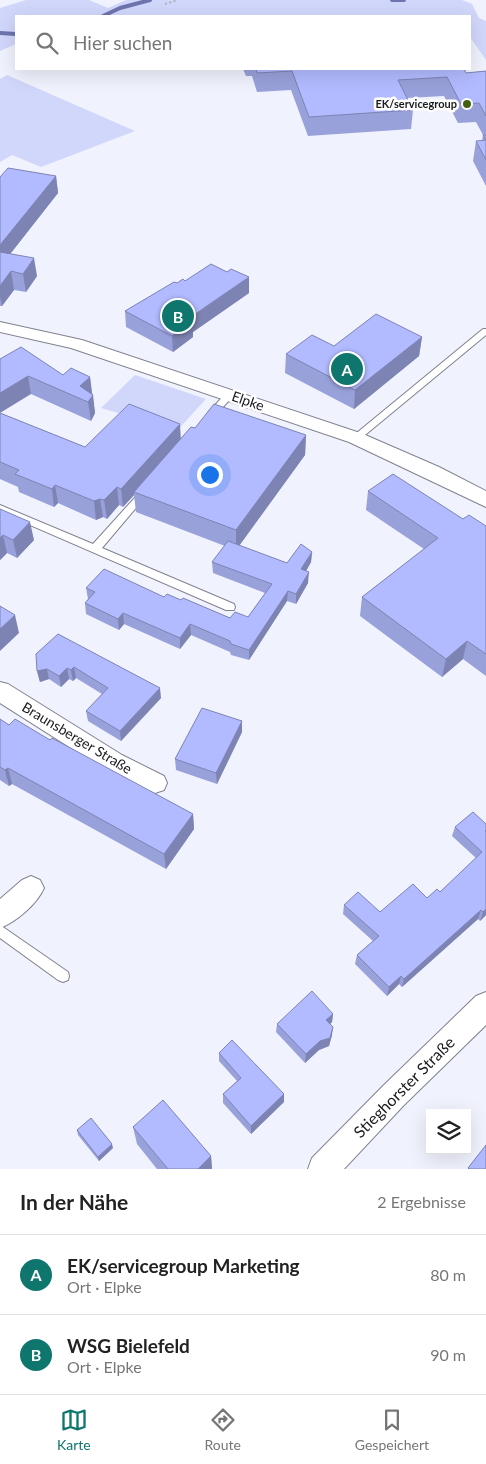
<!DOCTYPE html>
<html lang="de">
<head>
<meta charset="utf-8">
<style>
  :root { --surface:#fff; --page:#f6f6f6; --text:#222; --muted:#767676; --line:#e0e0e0; --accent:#0f766e }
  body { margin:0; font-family:Lato,sans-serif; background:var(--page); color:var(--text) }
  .controls { position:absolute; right:15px; bottom:15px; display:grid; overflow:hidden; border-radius:0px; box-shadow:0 5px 20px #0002 }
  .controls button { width:45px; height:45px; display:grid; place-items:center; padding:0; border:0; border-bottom:1px solid var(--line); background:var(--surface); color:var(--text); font:25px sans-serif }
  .you { position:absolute; left:209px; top:474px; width:18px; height:18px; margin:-12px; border:4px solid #fff; border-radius:50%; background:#1a73e8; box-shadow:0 0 0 8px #1a73e833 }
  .badge { display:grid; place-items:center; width:32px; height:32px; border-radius:50%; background:var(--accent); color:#fff; font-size:16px; font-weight:700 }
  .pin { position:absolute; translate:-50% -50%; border:2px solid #fff; box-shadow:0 1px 5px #0006 }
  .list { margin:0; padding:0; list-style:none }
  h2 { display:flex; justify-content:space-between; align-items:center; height:65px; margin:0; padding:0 20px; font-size:21px }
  h2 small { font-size:16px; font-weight:400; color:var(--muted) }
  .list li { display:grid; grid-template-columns:32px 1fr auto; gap:15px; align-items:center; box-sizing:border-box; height:80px; padding:0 20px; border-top:1px solid var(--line) }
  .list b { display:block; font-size:19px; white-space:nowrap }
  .list p { margin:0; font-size:16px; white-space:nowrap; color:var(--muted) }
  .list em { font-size:16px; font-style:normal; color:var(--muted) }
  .icon { flex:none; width:28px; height:28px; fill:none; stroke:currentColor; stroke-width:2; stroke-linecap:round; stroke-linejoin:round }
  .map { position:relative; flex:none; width:486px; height:1169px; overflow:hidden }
  .search { position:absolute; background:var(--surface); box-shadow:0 5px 20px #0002; left:15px; right:15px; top:15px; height:55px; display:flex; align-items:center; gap:12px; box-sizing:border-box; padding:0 18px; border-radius:0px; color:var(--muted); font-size:19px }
  .sheet { height:225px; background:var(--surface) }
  nav { display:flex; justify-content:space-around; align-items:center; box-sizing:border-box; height:70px; border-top:1px solid var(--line); background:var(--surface); font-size:14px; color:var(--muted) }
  nav a { display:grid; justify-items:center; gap:2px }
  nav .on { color:var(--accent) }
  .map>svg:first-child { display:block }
  .green { fill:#d1d7fb }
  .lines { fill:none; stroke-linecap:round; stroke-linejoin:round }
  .stream { stroke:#6d74ae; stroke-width:4 }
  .service-casing { stroke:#80828e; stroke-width:2 }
  .minor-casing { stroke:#80828e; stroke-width:2 }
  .path { stroke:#adafb8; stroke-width:2; stroke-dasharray:2 2.5; stroke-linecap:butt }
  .service { fill:#fff; fill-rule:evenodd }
  .minor { fill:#fff; fill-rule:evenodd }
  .wall { fill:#99a1db }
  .shaded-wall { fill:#7d83b2 }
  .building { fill:#b2bbff; stroke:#7d83b2 }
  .poi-dot { fill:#446112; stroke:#fff; stroke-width:2 }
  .labels { text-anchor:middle; stroke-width:5; stroke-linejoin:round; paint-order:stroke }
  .far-poi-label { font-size:11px; font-weight:bold; fill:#1a1b1f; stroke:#fff; text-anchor:end }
  .street-label { font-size:14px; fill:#1a1b1f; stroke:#fff }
  .near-street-label { font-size:16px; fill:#1a1b1f; stroke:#fff }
</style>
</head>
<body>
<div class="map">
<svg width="486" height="1169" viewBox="0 0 486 1169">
  <rect width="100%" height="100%" fill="#f0f2fd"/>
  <path class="green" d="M26 0H89L108 8 126 0H462L472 4 479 18 486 21V60L470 37V16H16V44L0 51V8Z
    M7 75 135 131 41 167 12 155 0 162V79Z
    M135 375 206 399 173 435 132 417 101 408Z"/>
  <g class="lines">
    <path class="stream" d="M392 0H404
      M103 16 120 8 150 0
      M0 33 16 34"/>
    <defs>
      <path id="service" d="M483 329H486V335L359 440H353L352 438 353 436Z
        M229 392 233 395 232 397 214 417H208L207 415 208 413 226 393Z
        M143 491 148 494 146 496 102 548 234 604 235 607 234 610H226L0 512V505L93 544 140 492Z
        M0 925 68 972 69 976 68 980 63 982 58 980 0 938Z"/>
      <path id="minor" d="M0 322 82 340 363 434 439 467 486 491V507L349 442 71 348 0 332Z
        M0 682 8 684 122 755 164 776 167 783 164 790 155 793 146 790 104 769 0 703Z
        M31 876 40 880 44 888C37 904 16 922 0 928V899L22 880Z
        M486 992V1025L404 1105 344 1169H308L312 1158 384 1085 476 996Z"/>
    </defs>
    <use href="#service" class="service-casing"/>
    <use href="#minor" class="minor-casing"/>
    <path class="path" d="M165 4 178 0"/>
    <use href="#service" class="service"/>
    <use href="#minor" class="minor"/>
  </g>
  <path class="wall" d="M243 69H464L466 73 486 71V186L473 161 476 141H482L483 135 476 122 458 123 444 96 407 98 413 110 411 129 308 136 291 90 257 92 252 76H246Z
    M56 176 58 193 10 254 37 276 26 292 14 290 2 306H0V177Z
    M185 281 249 293 193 332V337L173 352 126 327 125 311 177 283Z
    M422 337 419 356 354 409 285 373 286 354 334 346Z
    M0 359 63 375 90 377 95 413 91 421 31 394Z
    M0 413 85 447 180 424V439L195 428 306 435 305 455 239 546 287 563 312 552 311 562 306 571 308 583 296 604 287 601 249 660 231 655 230 652 191 635 180 649 124 624 119 630 86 614 85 603 88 599 86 588 164 597 181 600 230 618 248 617 265 593 213 573 212 562 225 546 136 512 134 495 123 507 119 505 107 519 103 517 96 520 58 503 54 507 19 492 18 487 0 479Z
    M368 491 486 526V676L463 659 442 677 360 616 362 597 424 549 366 510Z
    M0 509 34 540 17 558 7 553 0 560Z
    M58 634 161 698 121 741 88 721 86 711 102 694 76 678 73 681 69 679 61 687 49 679 40 682 37 671Z
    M0 719 9 725 50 740 193 814 194 829 166 869 12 784 9 786 0 780Z
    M242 721V732L217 784 176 770 175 759Z
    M486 824V915L480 921 478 919 402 987 399 984 387 996 355 964 357 955 373 941 343 914 344 905 380 912 427 898 440 892 476 858 452 836 455 827Z
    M333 1014 332 1022 330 1024 332 1035 329 1046 319 1050 305 1063 276 1032 277 1024Z
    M219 1053 284 1094V1102L251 1134 223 1103V1094L237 1081 219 1061Z
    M133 1127 211 1156 212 1169H157L137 1144Z
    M77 1130 113 1148 99 1161 78 1135Z"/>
  <path class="shaded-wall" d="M56 176 58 193 0 267V245Z
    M34 258 37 276 26 292 23 274Z
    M11 271 14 290 2 306 0 297V286Z
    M249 277V293L193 332V337L173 352 172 336 188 319Z
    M422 337 419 356 354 409 355 390Z
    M28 376 31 394 0 413V393Z
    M90 377 92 395 80 386Z
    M93 395 95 413 91 421 88 402Z
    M180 424 181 442 134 492V495L123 507 121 489Z
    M306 435 305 455 236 550V530Z
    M55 485 58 503 54 507 52 489Z
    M117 487 119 505 107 519 104 500Z
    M100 499 103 517 96 520 94 501Z
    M30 522 34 540 17 558 13 540Z
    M3 535 7 553 0 560V538Z
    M312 552 311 562 301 580V569Z
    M309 572 308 583 296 604V594Z
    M288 591 287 601 249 660V650Z
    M123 613 124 624 119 630 118 619Z
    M15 615 19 633 0 651V629Z
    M190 624 191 635 180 649V638Z
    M467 641 463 659 442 677 446 659Z
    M74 667 76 678 73 681 71 670Z
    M67 668 69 679 61 687 59 676Z
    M47 669 49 679 40 682 37 671Z
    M160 688 161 698 121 741 120 731Z
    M242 721V732L217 784 216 773Z
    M8 768 12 784 9 786 5 770Z
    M193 814 194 829 166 869 164 854Z
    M486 909V915L480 921 483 912Z
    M481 910 478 919 402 987 404 979Z
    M401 976 399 984 387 996 389 987Z
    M333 1014 332 1022 325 1029 326 1020Z
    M333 1027 332 1035 329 1046 319 1050 305 1063 306 1054Z
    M284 1094V1102L251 1134V1126Z
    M112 1144 113 1148 99 1161 98 1157Z
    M211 1156 212 1169H198Z"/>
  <path class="building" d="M256 69H464L466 73 486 71V116L479 103 461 104 447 77 398 80 413 110 309 117 292 71 257 73Z
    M483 135H486V160L476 141 486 140Z
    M8 168 56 176 0 245V177Z
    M0 252 34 258 23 274 11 271 0 286Z
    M211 264 227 272 231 269 249 277 188 319 192 321 172 336 125 311 174 282 177 283 183 279 185 281Z
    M376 314 422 337 355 390 286 354 312 335 334 346Z
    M21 347 63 375 71 368 90 377 80 386 93 395 88 402 28 376 0 393V359Z
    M129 404 180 424 121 489 117 487 104 500 100 499 94 501 55 485 52 489 15 474 19 470 0 462V413L85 447Z
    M214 404 306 435 236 530 134 492 191 427 195 428Z
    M393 474 463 519 469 515 486 526V654L467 641 446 659 362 597 438 538 368 491Z
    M0 509 30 522 13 540 3 535 0 538Z
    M228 541 287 563 301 544 312 552 301 569 309 572 296 594 288 591 249 650 231 644 230 641 190 624 180 638 123 613 118 619 85 603 95 592 86 588 104 569 164 597 167 594 181 600 183 598 230 618 235 612 248 617 272 584 212 562Z
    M0 606 15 615 0 629Z
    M58 634 160 688 120 731 86 711 108 688 74 667 71 670 67 668 59 676 47 669 37 671 36 654Z
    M202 708 242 721 216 773 175 759Z
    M0 719 9 725 15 719 50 740 52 738 193 814 164 854 8 768 5 770 0 767Z
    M473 812 486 824V830L485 831 486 832V909L483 912 481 910 404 979 401 976 389 987 357 955 379 936 344 905 358 892 380 912 413 884 427 898 437 889 440 892 482 852 455 827Z
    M312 991 333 1014 326 1020 333 1027 330 1038 320 1041 306 1054 277 1024Z
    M232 1040 284 1094 251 1126 223 1094 241 1078 219 1053Z
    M163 1100 211 1156 198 1169H168L133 1127Z
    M91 1118 112 1144 98 1157 77 1130Z
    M486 1145V1169H469L468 1168Z"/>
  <circle class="poi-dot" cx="467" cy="104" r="5"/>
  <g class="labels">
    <g class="far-poi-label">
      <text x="457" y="108">EK/servicegroup</text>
    </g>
    <g class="street-label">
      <text transform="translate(248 401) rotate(19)" y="5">Elpke</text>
      <text transform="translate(77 738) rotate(31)" y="5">Braunsberger Straße</text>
    </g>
    <g class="near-street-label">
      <text transform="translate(404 1087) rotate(-45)" y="6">Stieghorster Straße</text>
    </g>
  </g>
</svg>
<div class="controls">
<button><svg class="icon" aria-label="layers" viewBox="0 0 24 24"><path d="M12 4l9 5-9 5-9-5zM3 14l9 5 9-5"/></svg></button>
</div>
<div class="you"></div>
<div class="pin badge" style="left:347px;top:369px">A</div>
<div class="pin badge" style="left:178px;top:316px">B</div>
<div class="search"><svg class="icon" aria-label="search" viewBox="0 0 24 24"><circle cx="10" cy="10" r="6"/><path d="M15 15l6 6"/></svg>Hier suchen</div>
</div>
<section class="sheet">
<h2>In der Nähe<small>2 Ergebnisse</small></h2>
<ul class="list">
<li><span class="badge">A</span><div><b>EK/servicegroup Marketing</b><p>Ort · Elpke</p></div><em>80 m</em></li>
<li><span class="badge">B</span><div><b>WSG Bielefeld</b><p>Ort · Elpke</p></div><em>90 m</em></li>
</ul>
</section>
<nav>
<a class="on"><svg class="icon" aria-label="map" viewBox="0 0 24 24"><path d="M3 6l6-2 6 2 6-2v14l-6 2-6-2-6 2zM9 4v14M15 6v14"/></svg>Karte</a>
<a><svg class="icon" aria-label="directions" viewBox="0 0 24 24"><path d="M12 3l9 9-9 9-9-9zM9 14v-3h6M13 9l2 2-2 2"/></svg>Route</a>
<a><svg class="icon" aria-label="saved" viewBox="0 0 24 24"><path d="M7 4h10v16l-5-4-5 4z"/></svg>Gespeichert</a>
</nav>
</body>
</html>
